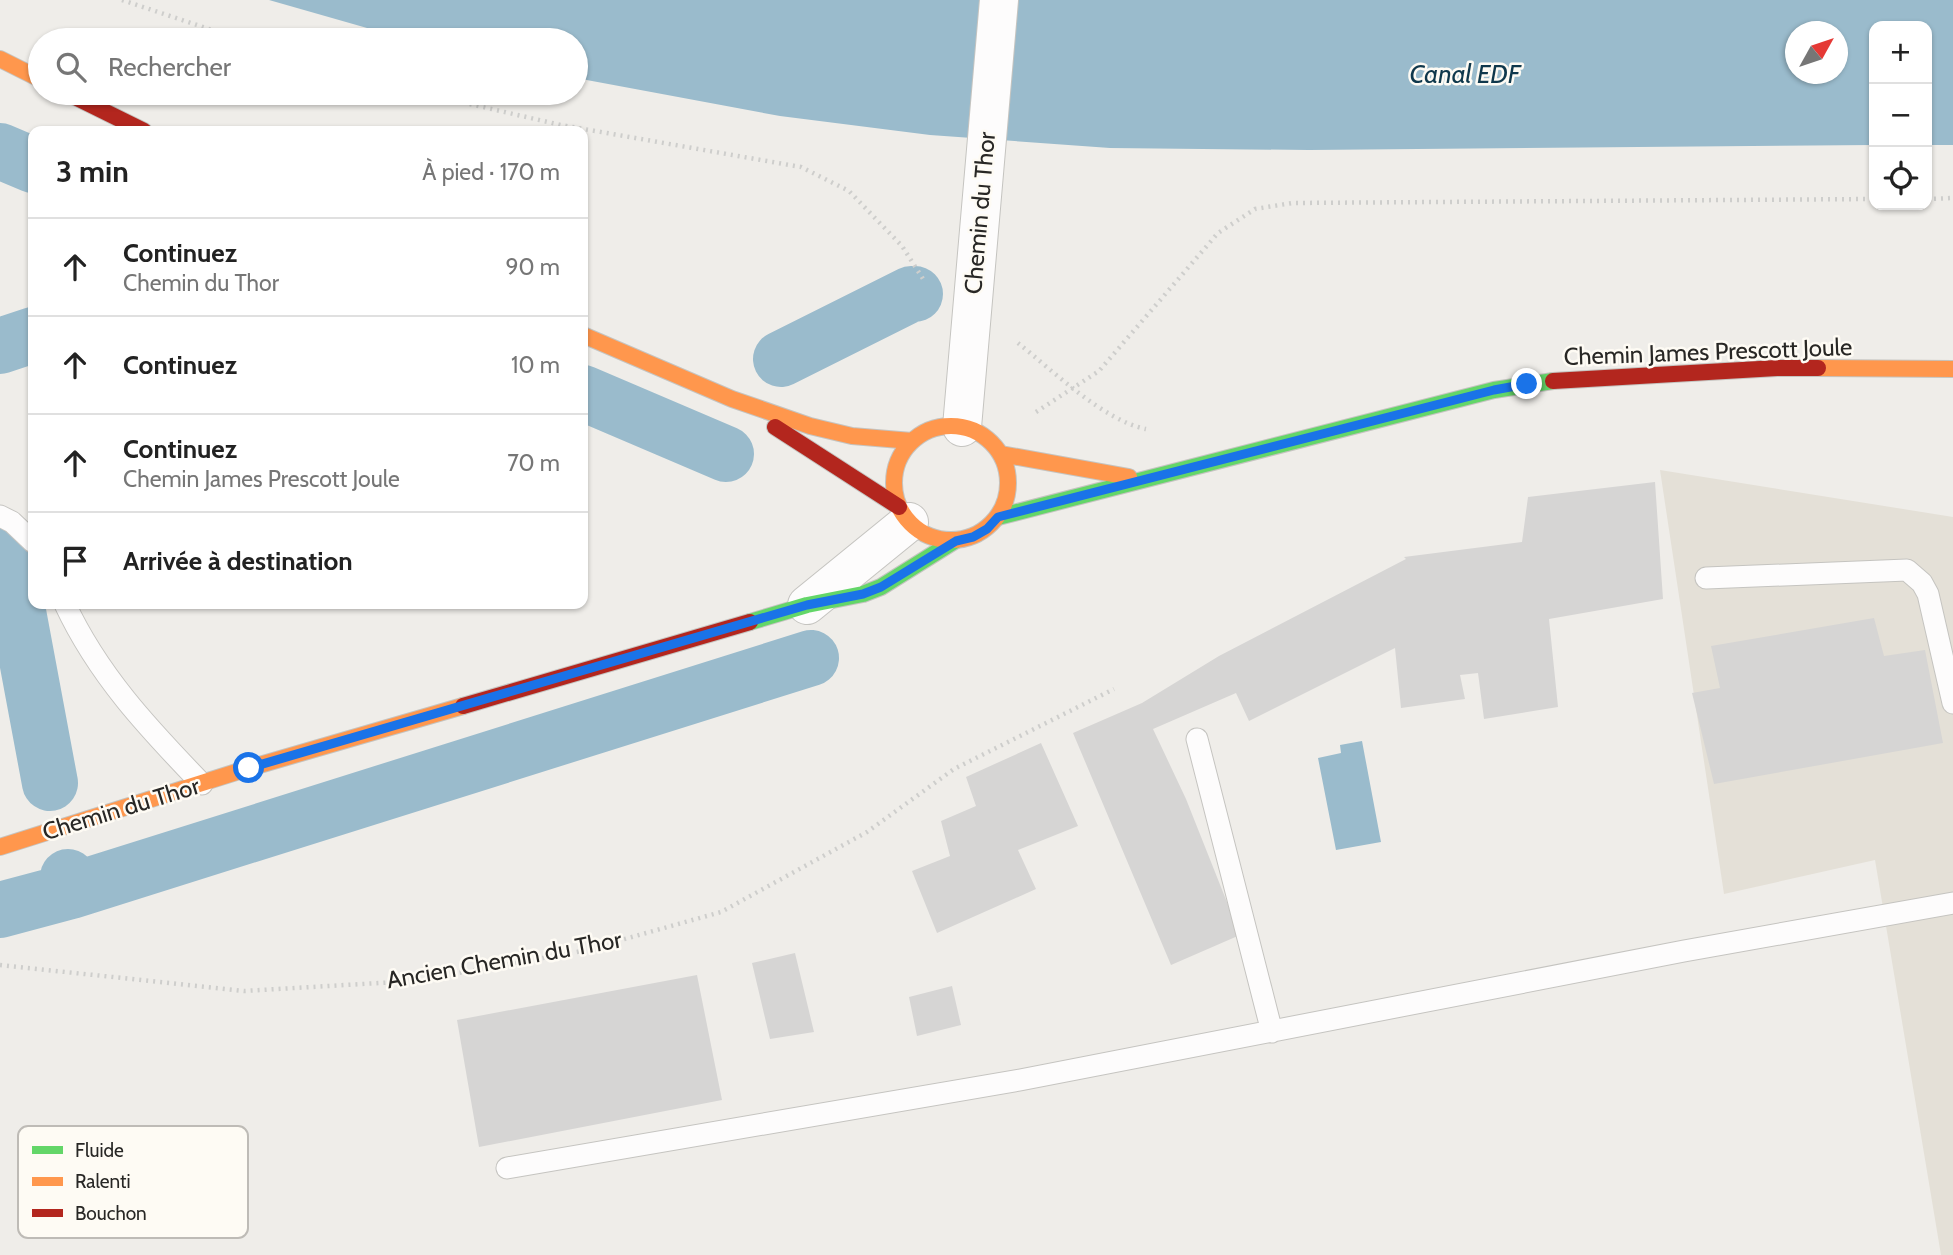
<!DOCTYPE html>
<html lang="fr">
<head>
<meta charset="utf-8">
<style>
  :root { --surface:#fff; --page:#f6f6f6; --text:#222; --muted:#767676; --line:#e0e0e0 }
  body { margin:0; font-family:Cabin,sans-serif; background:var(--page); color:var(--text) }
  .controls { position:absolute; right:21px; top:21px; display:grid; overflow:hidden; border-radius:14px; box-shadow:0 2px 5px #0004 }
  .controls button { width:63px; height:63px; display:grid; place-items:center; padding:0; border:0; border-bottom:2px solid var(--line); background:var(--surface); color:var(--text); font:35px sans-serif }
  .compass { position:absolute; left:1785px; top:21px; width:63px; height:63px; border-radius:50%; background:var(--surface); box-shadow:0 2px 5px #0004; rotate:50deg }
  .stop { position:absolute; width:21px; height:21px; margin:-16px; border:5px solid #1a73e8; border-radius:50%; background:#fff }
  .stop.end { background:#1a73e8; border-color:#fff; box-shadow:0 2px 7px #0008 }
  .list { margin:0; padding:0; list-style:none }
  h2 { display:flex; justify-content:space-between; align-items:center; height:91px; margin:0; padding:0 28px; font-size:30px }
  h2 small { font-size:23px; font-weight:400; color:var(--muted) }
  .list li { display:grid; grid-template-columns:46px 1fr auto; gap:21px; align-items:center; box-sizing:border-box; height:98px; padding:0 28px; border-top:2px solid var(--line) }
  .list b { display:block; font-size:26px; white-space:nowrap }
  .list p { margin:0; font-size:23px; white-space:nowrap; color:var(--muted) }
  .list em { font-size:23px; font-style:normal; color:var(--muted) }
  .icon { flex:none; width:38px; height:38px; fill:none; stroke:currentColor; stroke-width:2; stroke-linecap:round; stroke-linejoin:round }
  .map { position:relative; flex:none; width:1953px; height:1255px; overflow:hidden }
  .search { position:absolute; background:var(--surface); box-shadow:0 2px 5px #0004; left:28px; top:28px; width:560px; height:77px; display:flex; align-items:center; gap:18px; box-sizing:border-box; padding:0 24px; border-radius:38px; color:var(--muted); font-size:26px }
  .panel { position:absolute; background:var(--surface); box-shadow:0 2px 5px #0004; left:28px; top:126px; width:560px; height:483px; border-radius:14px }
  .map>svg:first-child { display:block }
  .built { fill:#e4e0d7 }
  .water { fill:#9abbcc; fill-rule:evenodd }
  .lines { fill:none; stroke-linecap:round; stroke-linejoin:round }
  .canal { stroke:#9abbcc; stroke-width:56 }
  .building { fill:#d6d5d4 }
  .lane-casing { stroke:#c5c4c0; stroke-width:23 }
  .street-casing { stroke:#c5c4c0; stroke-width:40 }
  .fast-casing { stroke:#c5c4c0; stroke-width:18 }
  .slow-casing { stroke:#c5c4c0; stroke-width:18 }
  .jam-casing { stroke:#c5c4c0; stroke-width:18 }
  .path { stroke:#cececc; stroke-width:4.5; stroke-dasharray:2 5; stroke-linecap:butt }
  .lane { stroke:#fdfcfc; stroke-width:21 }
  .street { stroke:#fdfcfc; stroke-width:38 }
  .fast { stroke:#63d668; stroke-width:16 }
  .slow { stroke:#ff974d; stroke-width:16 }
  .jam { stroke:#b3261e; stroke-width:16 }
  .route { stroke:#1a73e8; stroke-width:9 }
  .labels { text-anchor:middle; stroke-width:5; stroke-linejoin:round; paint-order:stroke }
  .street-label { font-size:24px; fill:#282725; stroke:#fefbf4 }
  .water-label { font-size:26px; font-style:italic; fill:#0f384c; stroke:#fefbf4 }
  .key { fill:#fefbf4; stroke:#bebbb6; stroke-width:2 }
  .key-label { font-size:19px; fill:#282725 }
</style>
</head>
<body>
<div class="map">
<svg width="1953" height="1255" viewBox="0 0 1953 1255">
  <rect width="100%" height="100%" fill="#efede9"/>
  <path class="built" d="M1660 470 1953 517V1255H1941L1875 860 1724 894Z"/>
  <path class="water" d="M269 0H1953V145H1927V26H1874V145L1309 150 1110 148 930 135 780 116 576 78V40H409ZM1796 32H1838V74H1796Z
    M1362 741 1381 842 1336 850 1318 758 1341 753 1340 745Z"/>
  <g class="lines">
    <path class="canal" d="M0 151 33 165
      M0 346 33 335
      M781 359 911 294H915
      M583 393 726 454
      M5 542 50 783
      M71 891 811 658
      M0 910 71 891 68 877"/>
  </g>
  <path class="building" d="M1655 482 1663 599 1549 619 1558 707 1484 719 1478 673 1460 675 1465 699 1401 708 1395 648 1249 721 1236 693 1153 729 1186 799 1240 935 1171 965 1073 733 1142 703 1219 656 1406 559 1404 557 1522 542 1528 497Z
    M1874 618 1884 656 1925 650 1943 743 1714 784 1692 693 1720 688 1711 646Z
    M1041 743 1078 826 1018 850 1036 889 937 933 912 871 950 856 941 821 976 806 966 777Z
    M795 953 814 1032 770 1039 752 963Z
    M697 975 722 1100 479 1147 457 1020Z
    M952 986 961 1025 917 1036 909 997Z"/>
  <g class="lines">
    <defs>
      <path id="lane" d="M0 516 12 522 33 542
        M1706 578 1907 570 1922 583 1928 594 1953 703
        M65 604C98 675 148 728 202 784
        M1197 739 1272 1032
        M507 1168 1020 1080 1684 951 1953 903"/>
      <path id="street" d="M962 427 999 0
        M807 605 909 522"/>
      <path id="fast" d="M998 517 1494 390 1553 381
        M750 622 807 605 863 594 881 587 956 540"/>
      <path id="slow" d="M0 59 40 79
        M583 335 732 399 810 426 852 436 912 441
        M1818 368 1953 369
        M894 483a57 57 0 1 1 114 0a57 57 0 1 1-114 0Z
        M1001 454 1129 477
        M0 847 249 768 463 706"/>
      <path id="jam" d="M67 93 144 131
        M1553 381 1777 368H1818
        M775 427 899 507
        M463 706 750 622"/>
    </defs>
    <use href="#lane" class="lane-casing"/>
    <use href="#street" class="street-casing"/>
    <use href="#fast" class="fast-casing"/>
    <use href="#slow" class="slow-casing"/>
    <use href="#jam" class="jam-casing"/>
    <path class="path" d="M122 0 242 40
      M422 93 561 125 801 167 849 191 902 246 925 282
      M1927 199 1953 198
      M1018 343C1052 370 1104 421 1146 429
      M1036 412 1099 371 1218 233 1255 209 1292 203 1874 199
      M0 965 244 991 413 981 582 951 721 912 867 832 954 769 1114 689"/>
    <use href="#lane" class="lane"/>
    <use href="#street" class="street"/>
    <use href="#fast" class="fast"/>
    <use href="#slow" class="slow"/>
    <use href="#jam" class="jam"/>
  </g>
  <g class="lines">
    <path class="route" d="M249 768 807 605 863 594 881 587 956 541 973 537 987 529 998 517 1494 390 1527 384"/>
  </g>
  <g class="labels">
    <g class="street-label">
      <text transform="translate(980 213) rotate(-85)" y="8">Chemin du Thor</text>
      <text transform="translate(1708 352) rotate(-2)" y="8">Chemin James Prescott Joule</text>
      <text transform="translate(121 809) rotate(-17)" y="8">Chemin du Thor</text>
      <text transform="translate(504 960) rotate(-10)" y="8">Ancien Chemin du Thor</text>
    </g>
    <g class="water-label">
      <text x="1465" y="83">Canal EDF</text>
    </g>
  </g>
  <rect x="18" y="1126" width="230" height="112" rx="10" class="key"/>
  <rect x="32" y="1146" width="31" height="8" fill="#63d668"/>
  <rect x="32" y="1177" width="31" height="9" fill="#ff974d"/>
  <rect x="32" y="1209" width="31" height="8" fill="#b3261e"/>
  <g class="key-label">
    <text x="75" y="1157">Fluide</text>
    <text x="75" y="1188">Ralenti</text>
    <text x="75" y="1220">Bouchon</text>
  </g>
</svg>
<div class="controls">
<button>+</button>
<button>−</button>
<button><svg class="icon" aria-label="locate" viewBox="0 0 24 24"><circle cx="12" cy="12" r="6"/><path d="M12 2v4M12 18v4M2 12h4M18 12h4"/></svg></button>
</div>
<svg class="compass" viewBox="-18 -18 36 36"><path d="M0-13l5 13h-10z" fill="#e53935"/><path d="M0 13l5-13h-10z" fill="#767676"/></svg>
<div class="stop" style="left:249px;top:768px"></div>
<div class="stop end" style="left:1527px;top:384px"></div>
<div class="search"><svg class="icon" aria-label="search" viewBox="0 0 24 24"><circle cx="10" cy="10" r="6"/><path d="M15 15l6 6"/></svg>Rechercher</div>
<section class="panel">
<h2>3 min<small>À pied · 170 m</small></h2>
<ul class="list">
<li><svg class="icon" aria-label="ahead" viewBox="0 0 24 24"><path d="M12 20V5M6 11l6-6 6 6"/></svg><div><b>Continuez</b><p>Chemin du Thor</p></div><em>90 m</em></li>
<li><svg class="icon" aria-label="ahead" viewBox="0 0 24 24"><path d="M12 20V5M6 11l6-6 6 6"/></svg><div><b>Continuez</b></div><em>10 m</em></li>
<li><svg class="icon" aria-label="ahead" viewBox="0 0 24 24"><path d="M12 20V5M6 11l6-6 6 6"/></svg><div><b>Continuez</b><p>Chemin James Prescott Joule</p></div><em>70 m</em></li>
<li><svg class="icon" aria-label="arrive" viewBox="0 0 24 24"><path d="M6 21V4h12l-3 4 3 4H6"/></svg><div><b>Arrivée à destination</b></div></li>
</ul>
</section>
</div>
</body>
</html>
